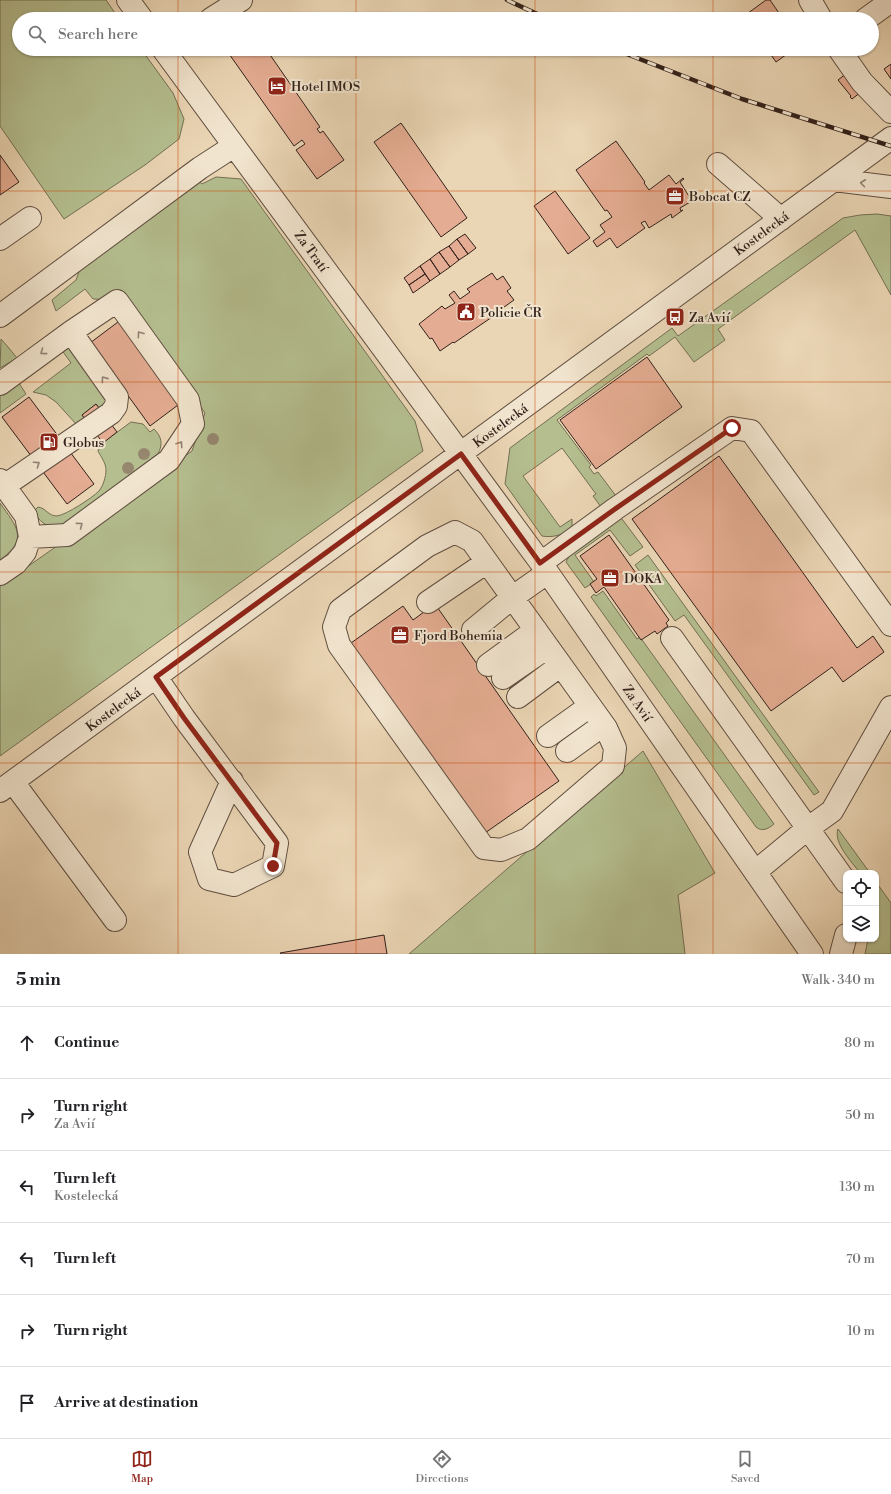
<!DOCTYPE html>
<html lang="en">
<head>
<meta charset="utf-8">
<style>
  :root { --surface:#fff; --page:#f6f6f6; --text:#202124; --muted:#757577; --line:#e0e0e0; --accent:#8f2418 }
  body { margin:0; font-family:"Libre Bodoni",serif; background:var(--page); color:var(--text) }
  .controls { position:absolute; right:12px; bottom:12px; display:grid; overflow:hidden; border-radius:8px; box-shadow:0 1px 3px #0004 }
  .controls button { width:36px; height:36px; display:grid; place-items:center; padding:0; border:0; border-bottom:1px solid var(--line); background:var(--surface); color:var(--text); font:20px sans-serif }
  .stop { position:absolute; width:12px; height:12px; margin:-9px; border:3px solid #8f2418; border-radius:50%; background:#fff }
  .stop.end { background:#8f2418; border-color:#fff; box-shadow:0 1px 4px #0008 }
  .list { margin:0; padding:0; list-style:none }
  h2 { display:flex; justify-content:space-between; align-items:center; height:52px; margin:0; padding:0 16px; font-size:17px }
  h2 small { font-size:13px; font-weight:400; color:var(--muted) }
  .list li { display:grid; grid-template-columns:26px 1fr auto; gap:12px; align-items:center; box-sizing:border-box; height:72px; padding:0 16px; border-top:1px solid var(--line) }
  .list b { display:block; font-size:15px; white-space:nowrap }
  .list p { margin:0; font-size:13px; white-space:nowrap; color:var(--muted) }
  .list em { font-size:13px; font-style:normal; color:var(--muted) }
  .icon { flex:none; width:22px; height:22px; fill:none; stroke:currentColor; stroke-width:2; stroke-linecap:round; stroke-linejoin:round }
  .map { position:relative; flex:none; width:891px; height:954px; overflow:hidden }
  .search { position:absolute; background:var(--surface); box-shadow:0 1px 3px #0004; left:12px; right:12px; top:12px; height:44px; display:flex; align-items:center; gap:10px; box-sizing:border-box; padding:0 14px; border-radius:22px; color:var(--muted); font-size:15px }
  .sheet { height:484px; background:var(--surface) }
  nav { display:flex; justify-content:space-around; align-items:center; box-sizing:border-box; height:56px; border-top:1px solid var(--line); background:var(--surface); font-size:11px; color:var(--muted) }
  nav a { display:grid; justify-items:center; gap:2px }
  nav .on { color:var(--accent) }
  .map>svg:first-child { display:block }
  .green { fill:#b4be8f; stroke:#737054 }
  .building { fill:#e4ac92; stroke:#32211a }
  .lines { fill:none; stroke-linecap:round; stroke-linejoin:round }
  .minor-casing { stroke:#604e40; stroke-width:24 }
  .minor { stroke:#f1e4ce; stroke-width:22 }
  .rail-casing { stroke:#32211a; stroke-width:4.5 }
  .rail { stroke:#f1e4ce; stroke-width:3; stroke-dasharray:9; stroke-linecap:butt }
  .tree { fill:#96876f }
  .oneway { stroke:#928274 }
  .route { stroke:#8f2418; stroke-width:5 }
  .grid { fill:none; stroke:#cd510e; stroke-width:1; stroke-opacity:0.55 }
  .labels { text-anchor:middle; stroke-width:4; stroke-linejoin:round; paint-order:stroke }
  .poi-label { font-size:13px; fill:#32211a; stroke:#f1e4ce; text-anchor:start }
  .street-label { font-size:13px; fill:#32211a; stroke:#f1e4ce }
</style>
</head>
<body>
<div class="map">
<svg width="891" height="954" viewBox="0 0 891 954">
  <rect width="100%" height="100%" fill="#ead5b4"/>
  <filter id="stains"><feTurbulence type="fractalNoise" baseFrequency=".005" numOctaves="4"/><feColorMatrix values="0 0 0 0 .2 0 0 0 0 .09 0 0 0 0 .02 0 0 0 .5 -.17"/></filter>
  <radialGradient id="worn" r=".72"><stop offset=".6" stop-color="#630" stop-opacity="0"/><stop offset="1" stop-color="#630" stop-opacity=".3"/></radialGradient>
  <path class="green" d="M0 0H106L119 19H19V49H141L173 93 184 119 179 139 145 165 64 219 0 126Z
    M216 177 241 179 415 421 423 451 0 756V586L192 451 205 413 125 300 93 299 85 289 56 311 52 300 76 280 80 269 198 180 202 184Z
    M877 214 891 216V295L855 230 718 329 725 340 694 362 675 337 649 356 647 354 557 420 591 465 589 467 594 474 598 472 616 496 601 507 593 496 596 494 562 448 523 476 560 527 572 519V527C565 535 552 538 542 536L505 484 510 448 672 328 678 336 843 218 860 215Z
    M1 339 8 347 17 358 0 368Z
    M69 347 107 392 105 416 96 404 82 415 90 426 77 425 56 402 46 395 33 392 71 363 61 349Z
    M17 380 26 394 0 413V393Z
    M131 422 143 424 150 432 154 429C162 437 163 444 158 454L60 527C48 528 37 522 35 510L38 507C46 508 48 516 57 516 66 515 92 498 99 491 103 486 106 477 106 470 106 463 101 457 98 451L101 444Z
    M0 503C17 527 29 539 0 560Z
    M619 515 643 547 630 556 610 530 575 555 594 582 585 588 566 562 569 556Z
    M648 555 819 792 814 795 684 615 675 621 635 565Z
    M603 591 637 639 640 637 774 824C768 829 762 832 756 827L591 597 594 594 596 596Z
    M643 751 715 873 678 895 685 954H409Z
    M838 829 870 873H860C852 862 833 843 838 829Z
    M876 882 891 903V954H865L868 939H876Z"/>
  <path class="building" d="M766 0H770L783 19H740Z
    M229 49H266L320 127 317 129 320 133 323 131 344 160 317 179 296 150 305 144 302 140 294 146 227 51Z
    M731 49H743L735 55Z
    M767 49H794L776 62Z
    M891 64V79L884 69Z
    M847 73 861 92 852 99 850 97 851 96 838 80Z
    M401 123 467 218 441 237 374 142Z
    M616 141 645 182 644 183 649 190 669 175 676 184 683 178 684 179 680 182 692 201 680 208 681 211 683 210 672 218 671 214 649 228 645 221 641 223 645 228 617 248 610 238 597 247 593 241 605 232 600 225 612 217 607 210 605 211 576 170Z
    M0 155 19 182 0 195Z
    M555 191 590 238 568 254 534 206Z
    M465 234 476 248 468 254 457 239Z
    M457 239 468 254 459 260 449 246Z
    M449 246 459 260 450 267 439 252Z
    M439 252 450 267 440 274 430 259Z
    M430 259 440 274 430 281 420 266Z
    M420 266 425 274 409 285 404 278Z
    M492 273 497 280 503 276 511 288 507 291 514 300 497 312 498 313 454 343 453 342 440 351 432 338 430 339 419 324 442 306 445 309 455 303 449 295 454 291 460 299 470 292 467 289Z
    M425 274 430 281 413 293 409 285Z
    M122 319 182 402 150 426 90 343Z
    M647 357 682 407 596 469 560 420Z
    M29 397 94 484 67 504 2 417Z
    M96 404 117 432 103 443 82 415Z
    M719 456 857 648 873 636 884 652 843 682 832 667 771 711 632 519Z
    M609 535 669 620 666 623 668 626 657 634 655 631 641 640 604 587 596 593 590 584 597 579 580 556Z
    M435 604 559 781 485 833 351 643 403 606 413 620Z
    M384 935 387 954H281L280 953Z"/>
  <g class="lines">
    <defs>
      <path id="minor" d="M128 0 142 19
        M810 0 821 19
        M211 19 241 0
        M866 19 891 1
        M163 49 541 563 812 954
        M839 49 862 82 891 112
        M718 164 781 219
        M834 180 891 187
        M0 239 30 218
        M0 316 200 168 234 146
        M0 384 71 332 117 301 188 400 193 424 169 460 67 535 30 537
        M0 480 26 516 30 537 25 552 16 563 0 574
        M4 486 111 413 116 406 117 397 71 332
        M455 532 472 541 487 562 606 728 615 748 613 766 528 839 501 850 484 848 339 645 334 627 340 610 427 546Z
        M541 563 615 509 732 428 751 431 891 625
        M428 602 487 562
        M473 630 513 597 547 573
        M672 638 846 882
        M488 665 536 630
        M156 677 184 718 277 843 273 866 234 885 209 879 200 852 232 781
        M503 678 548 647
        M518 697 561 665
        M548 736 590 706
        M567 751 603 725
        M13 782 115 920
        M0 791 891 138
        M755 872 807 829 832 811 891 707
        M841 954 846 935"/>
    </defs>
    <use href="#minor" class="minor-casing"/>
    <use href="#minor" class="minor"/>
    <defs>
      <path id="rail" d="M507 0 548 19
        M614 49 742 99 891 146"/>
    </defs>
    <use href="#rail" class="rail-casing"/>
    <use href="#rail" class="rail"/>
  </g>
  <g class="tree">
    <circle cx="213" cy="439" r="6"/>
    <circle cx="144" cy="454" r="6"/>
    <circle cx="128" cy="468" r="6"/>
  </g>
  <defs><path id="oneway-chevron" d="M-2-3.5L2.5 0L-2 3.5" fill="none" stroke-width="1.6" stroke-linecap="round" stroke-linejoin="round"/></defs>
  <g class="oneway">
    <use href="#oneway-chevron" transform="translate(863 183) rotate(-173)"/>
    <use href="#oneway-chevron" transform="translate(140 334) rotate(-126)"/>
    <use href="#oneway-chevron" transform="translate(43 352) rotate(144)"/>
    <use href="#oneway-chevron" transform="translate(104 379) rotate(-125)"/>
    <use href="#oneway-chevron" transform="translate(180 444) rotate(-56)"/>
    <use href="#oneway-chevron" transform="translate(37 464) rotate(-34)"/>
    <use href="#oneway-chevron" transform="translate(80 525) rotate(-37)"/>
  </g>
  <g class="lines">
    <path class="route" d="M273 866 277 843 184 718 156 677 461 454 540 563 615 509 732 428"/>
  </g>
  <path class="grid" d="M178 0V19M356 0V19M535 0V19M713 0V19M178 49V954M356 49V954M535 49V954M713 49V954M0 191H891M0 382H891M0 572H891M0 763H891"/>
  <defs>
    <symbol id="hotel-square" viewBox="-11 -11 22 22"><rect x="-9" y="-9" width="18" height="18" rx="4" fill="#8f2418" stroke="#f1e4ce"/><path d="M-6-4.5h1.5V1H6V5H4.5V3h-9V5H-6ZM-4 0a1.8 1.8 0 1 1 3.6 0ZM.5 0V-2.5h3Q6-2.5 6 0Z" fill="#fff"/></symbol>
    <symbol id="office-square" viewBox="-11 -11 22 22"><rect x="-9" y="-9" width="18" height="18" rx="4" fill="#8f2418" stroke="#f1e4ce"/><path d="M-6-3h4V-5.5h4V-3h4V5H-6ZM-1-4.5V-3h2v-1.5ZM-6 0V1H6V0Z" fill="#fff"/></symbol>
    <symbol id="civic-square" viewBox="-11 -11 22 22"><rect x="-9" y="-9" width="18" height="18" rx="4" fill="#8f2418" stroke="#f1e4ce"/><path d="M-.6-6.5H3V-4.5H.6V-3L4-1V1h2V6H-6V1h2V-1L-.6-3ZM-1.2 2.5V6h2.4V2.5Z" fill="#fff"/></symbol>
    <symbol id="bus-square" viewBox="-11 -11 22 22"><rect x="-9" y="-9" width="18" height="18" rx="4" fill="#8f2418" stroke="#f1e4ce"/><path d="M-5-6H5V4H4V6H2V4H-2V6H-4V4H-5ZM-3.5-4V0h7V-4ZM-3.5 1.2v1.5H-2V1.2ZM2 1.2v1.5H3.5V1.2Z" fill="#fff"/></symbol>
    <symbol id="fuel-square" viewBox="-11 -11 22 22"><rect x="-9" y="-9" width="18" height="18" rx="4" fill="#8f2418" stroke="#f1e4ce"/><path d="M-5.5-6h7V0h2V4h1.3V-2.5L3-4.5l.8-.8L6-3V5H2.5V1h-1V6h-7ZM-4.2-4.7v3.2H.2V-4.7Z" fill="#fff"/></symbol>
  </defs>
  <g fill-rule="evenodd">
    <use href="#hotel-square" x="266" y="75" width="22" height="22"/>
    <use href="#office-square" x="664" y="185" width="22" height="22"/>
    <use href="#civic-square" x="455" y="301" width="22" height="22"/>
    <use href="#bus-square" x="664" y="306" width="22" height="22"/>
    <use href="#fuel-square" x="38" y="431" width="22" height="22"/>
    <use href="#office-square" x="599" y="567" width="22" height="22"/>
    <use href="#office-square" x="389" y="624" width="22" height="22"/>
  </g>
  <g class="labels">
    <g class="poi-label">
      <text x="291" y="91">Hotel IMOS</text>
      <text x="689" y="201">Bobcat CZ</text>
      <text x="480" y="317">Policie ČR</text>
      <text x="689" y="322">Za Avií</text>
      <text x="63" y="447">Globus</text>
      <text x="624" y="583">DOKA</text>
      <text x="414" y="640">Fjord Bohemia</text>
    </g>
    <g class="street-label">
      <text transform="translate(761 233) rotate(-36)" y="5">Kostelecká</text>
      <text transform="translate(312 251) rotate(54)" y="5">Za Tratí</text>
      <text transform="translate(500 425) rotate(-36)" y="5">Kostelecká</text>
      <text transform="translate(638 703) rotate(55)" y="5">Za Avií</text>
      <text transform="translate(113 709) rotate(-36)" y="5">Kostelecká</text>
    </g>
  </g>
  <rect width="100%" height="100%" filter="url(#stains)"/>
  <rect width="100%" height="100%" fill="url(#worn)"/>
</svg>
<div class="controls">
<button><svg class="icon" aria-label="locate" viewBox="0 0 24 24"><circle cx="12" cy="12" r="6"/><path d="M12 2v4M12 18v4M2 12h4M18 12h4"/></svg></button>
<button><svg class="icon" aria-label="layers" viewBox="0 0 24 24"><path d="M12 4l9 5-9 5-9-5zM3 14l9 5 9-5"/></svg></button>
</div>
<div class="stop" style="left:732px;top:428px"></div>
<div class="stop end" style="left:273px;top:866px"></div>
<div class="search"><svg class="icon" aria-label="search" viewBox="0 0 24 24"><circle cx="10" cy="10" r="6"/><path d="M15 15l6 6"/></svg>Search here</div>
</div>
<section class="sheet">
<h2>5 min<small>Walk · 340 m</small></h2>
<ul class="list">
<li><svg class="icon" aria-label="ahead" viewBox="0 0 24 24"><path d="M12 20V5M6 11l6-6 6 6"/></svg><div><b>Continue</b></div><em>80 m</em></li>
<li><svg class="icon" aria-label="right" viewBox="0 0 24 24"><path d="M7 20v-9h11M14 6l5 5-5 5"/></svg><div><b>Turn right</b><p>Za Avií</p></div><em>50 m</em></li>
<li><svg class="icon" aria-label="left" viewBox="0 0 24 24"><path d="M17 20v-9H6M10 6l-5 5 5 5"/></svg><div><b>Turn left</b><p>Kostelecká</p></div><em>130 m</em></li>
<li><svg class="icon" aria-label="left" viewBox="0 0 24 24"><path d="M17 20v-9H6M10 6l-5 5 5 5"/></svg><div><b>Turn left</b></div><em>70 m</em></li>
<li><svg class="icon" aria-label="right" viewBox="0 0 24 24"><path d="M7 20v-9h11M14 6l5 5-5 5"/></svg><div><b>Turn right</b></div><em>10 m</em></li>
<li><svg class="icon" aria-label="arrive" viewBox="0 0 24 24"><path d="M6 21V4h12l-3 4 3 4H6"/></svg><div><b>Arrive at destination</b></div></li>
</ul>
</section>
<nav>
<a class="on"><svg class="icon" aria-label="map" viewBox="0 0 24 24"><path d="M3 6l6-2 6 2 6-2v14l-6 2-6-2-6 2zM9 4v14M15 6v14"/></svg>Map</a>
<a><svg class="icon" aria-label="directions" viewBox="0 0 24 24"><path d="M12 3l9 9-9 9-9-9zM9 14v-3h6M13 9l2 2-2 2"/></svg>Directions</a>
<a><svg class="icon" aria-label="saved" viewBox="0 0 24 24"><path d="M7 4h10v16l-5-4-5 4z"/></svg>Saved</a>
</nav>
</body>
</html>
